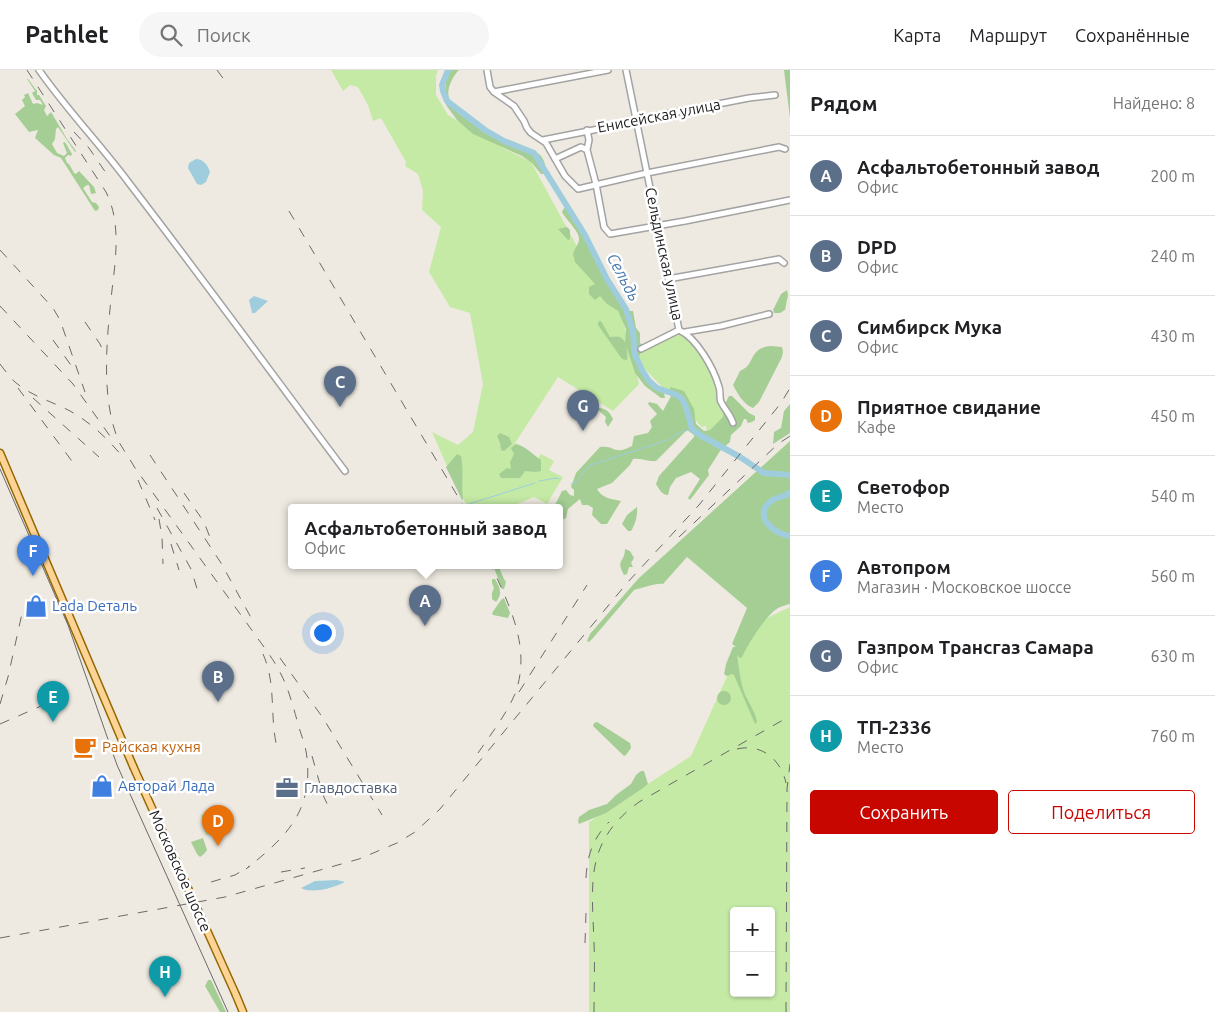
<!DOCTYPE html>
<html lang="ru">
<head>
<meta charset="utf-8">
<style>
  :root { --surface:#fff; --page:#f6f6f6; --text:#202124; --muted:#757577; --line:#e0e0e0; --accent:#c80600 }
  body { margin:0; font-family:Ubuntu,sans-serif; background:var(--page); color:var(--text) }
  .controls { position:absolute; right:15px; bottom:15px; display:grid; overflow:hidden; border-radius:5px; box-shadow:0 1px 4px #0004 }
  .controls button { width:45px; height:45px; display:grid; place-items:center; padding:0; border:0; border-bottom:1px solid var(--line); background:var(--surface); color:var(--text); font:25px sans-serif }
  .you { position:absolute; left:322px; top:562px; width:18px; height:18px; margin:-12px; border:4px solid #fff; border-radius:50%; background:#1a73e8; box-shadow:0 0 0 8px #1a73e833 }
  .badge { display:grid; place-items:center; width:32px; height:32px; border-radius:50%; background:var(--accent); color:#fff; font-size:16px; font-weight:700 }
  .pin { position:absolute; translate:-50% -41px; filter:drop-shadow(0 1px 2px #0008) }
  .pin::after { content:''; position:absolute; top:26px; width:18px; height:15px; background:inherit; clip-path:polygon(0 0,100% 0,50% 100%) }
  .popup { position:absolute; left:288px; top:434px; width:275px; height:65px; box-sizing:border-box; display:grid; place-content:center; border-radius:5px; background:var(--surface); filter:drop-shadow(0 1px 4px #0005); font-size:16px; white-space:nowrap; color:var(--muted) }
  .popup b { font-size:19px; color:var(--text) }
  .popup::after { content:''; position:absolute; left:50%; top:100%; margin-left:-10px; border:10px solid transparent; border-top-color:var(--surface) }
  .list { margin:0; padding:0; list-style:none }
  h2 { display:flex; justify-content:space-between; align-items:center; height:65px; margin:0; padding:0 20px; font-size:21px }
  h2 small { font-size:16px; font-weight:400; color:var(--muted) }
  .list li { display:grid; grid-template-columns:32px 1fr auto; gap:15px; align-items:center; box-sizing:border-box; height:80px; padding:0 20px; border-top:1px solid var(--line) }
  .list b { display:block; font-size:19px; white-space:nowrap }
  .list p { margin:0; font-size:16px; white-space:nowrap; color:var(--muted) }
  .list em { font-size:16px; font-style:normal; color:var(--muted) }
  .actions { display:flex; gap:10px; padding:15px 20px }
  .actions a { flex:1; padding:11px 0; border:1px solid var(--accent); border-radius:5px; text-align:center; font-size:18px; color:var(--accent) }
  .actions .main { background:var(--accent); color:#fff }
  .icon { flex:none; width:28px; height:28px; fill:none; stroke:currentColor; stroke-width:2; stroke-linecap:round; stroke-linejoin:round }
  .map { position:relative; flex:none; width:790px; height:942px; overflow:hidden }
  header { display:flex; align-items:center; gap:30px; box-sizing:border-box; height:70px; padding:0 25px; background:var(--surface); border-bottom:1px solid var(--line) }
  header strong { font-size:24px }
  nav { display:flex; gap:28px; margin-inline-start:auto; font-size:18px }
  .search { width:350px; height:45px; background:var(--page); display:flex; align-items:center; gap:12px; box-sizing:border-box; padding:0 18px; border-radius:28px; color:var(--muted); font-size:19px }
  main { display:flex }
  aside { flex:1; background:var(--surface) }
  .map>svg:first-child { display:block }
  .grass { fill:#c5eaa5; fill-rule:evenodd }
  .forest { fill:#a4ce94 }
  .water { fill:#a0cddd }
  .lines { fill:none; stroke-linecap:round; stroke-linejoin:round }
  .stream { stroke:#a0cddd; stroke-width:1 }
  .river { stroke:#a0cddd; stroke-width:6 }
  .minor-casing { stroke:#a3a3a3; stroke-width:8 }
  .major-casing { stroke:#946800; stroke-width:9 }
  .minor { stroke:#fff; stroke-width:5 }
  .major { stroke:#fed496; stroke-width:6 }
  .tram { stroke:#6a6a6a; stroke-width:1 }
  .rail { stroke:#6a6a6a; stroke-width:1; stroke-dasharray:10 10; stroke-linecap:butt }
  .major-bridge-casing { stroke:#946800; stroke-width:9; stroke-linecap:butt }
  .major-bridge { stroke:#fed496; stroke-width:6 }
  .labels { text-anchor:middle; stroke-width:5; stroke-linejoin:round; paint-order:stroke }
  .street-label { font-size:15px; fill:#1c1c1c; stroke:#fff }
  .shop-label { font-size:15px; fill:#366cbe; stroke:#fff; text-anchor:start }
  .food-label { font-size:15px; fill:#c56008; stroke:#fff; text-anchor:start }
  .service-label { font-size:15px; fill:#4e5e75; stroke:#fff; text-anchor:start }
  .water-label { font-size:16px; font-style:italic; fill:#4777ad; stroke:#fff }
</style>
</head>
<body>
<header>
<strong>Pathlet</strong>
<div class="search"><svg class="icon" aria-label="search" viewBox="0 0 24 24"><circle cx="10" cy="10" r="6"/><path d="M15 15l6 6"/></svg>Поиск</div>
<nav><a>Карта</a><a>Маршрут</a><a>Сохранённые</a></nav>
</header>
<main>
<div class="map">
<svg width="790" height="942" viewBox="0 0 790 942">
  <rect width="100%" height="100%" fill="#eeeae1"/>
  <path class="grass" d="M331 0H438L436 6V25L448 45 494 73 531 92 597 213 622 247 639 314 613 341 558 307 515 373 538 388 541 384 554 391 549 400 563 407 547 434 534 427 510 437H468L454 412 432 362 458 375 473 362 483 314 470 243 450 237 429 202 441 157 422 140 423 121 418 104 405 96 406 92 381 48 373 51 368 35 358 17 350 15 343 21Z
    M678 262 684 263 707 293 728 345 710 360 707 361 706 356 702 357 697 352 684 325 665 320 644 298 638 286 641 281Z
    M790 537V942H589V752L691 686 739 580 755 554ZM734 841H771V923H734Z
    M211 743 213 752 203 754 201 745Z
    M213 753 216 763 206 765 204 756Z"/>
  <path class="forest" d="M445 0H459C453 6 446 19 449 28 453 38 510 76 520 80 526 82 534 81 539 84 544 88 545 95 547 101L543 104H541L532 93 522 86 473 64 457 50 446 35Z
    M784 0H790V48Z
    M27 9H28L37 21V25H39L46 36 44 40 47 46 51 42 67 69 76 81 75 82 58 57 56 59 55 69 52 74 57 83 64 86 67 83 63 73 65 72 72 84 71 86 68 85 65 88 67 93 69 94 74 103 76 104 79 101 94 117 96 123 91 124 89 115H87L83 118 92 132 96 133 99 137 98 140 95 141 61 88 54 85 35 68 38 60 29 62 15 44 25 36 22 30 25 27 24 25 28 23 33 34 37 33 43 35 40 30H36L32 23 35 21Z
    M564 138 569 139C590 172 605 206 626 239L628 241H633L636 258 640 263V273L644 276C642 279 640 283 639 287 638 302 652 315 664 322L665 328H661L645 316 635 303 625 272 626 259 618 241 607 234 600 226 595 230 589 224V217L595 214 575 192 573 184C574 179 579 174 579 169 580 162 566 150 562 142Z
    M567 157 570 160V169L568 170 558 159Z
    M787 220 788 225 785 240 780 243H774L773 240 781 224Z
    M601 251 610 267C613 267 616 266 619 267 627 268 628 284 627 290L622 289 598 255V252Z
    M771 276 782 277 783 282 782 287 759 332 753 338C743 334 738 324 733 315L740 301C756 295 748 278 771 276Z
    M670 317 684 321 694 339 696 354 704 361 710 360 723 347 725 334 729 326H732L749 343 755 346V350L752 352 748 353 746 349H744L741 356 731 365 730 372 720 381 708 400 709 405 690 430 688 428 700 409 691 402 676 408 670 417 668 425C662 425 659 419 656 414L659 406 694 367V365L687 360 656 391C649 392 641 388 633 389L630 395 612 413 597 419C602 428 611 429 621 431L607 454H601L592 445 593 438 588 435H582L580 429 568 439 566 448 559 451V437H554L562 421 566 420 570 425 574 426V420L571 417 576 403 600 377C616 375 613 386 632 376L634 366 648 363 652 357 650 351 657 344 648 334 649 332 657 334 663 341 671 326Z
    M790 334V363L773 374 774 362 781 358 784 341Z
    M599 338C607 338 610 343 613 349L608 357 605 352 606 347 598 340Z
    M500 363 509 367 512 374 504 381 501 380 500 373 497 366Z
    M790 371V534C786 535 782 536 778 538 766 545 748 574 742 587L740 588 737 585C739 597 740 610 744 622 748 632 755 641 757 652L755 654 734 605 732 604 727 606 724 604 726 594 733 577H736L732 574 747 538 687 487 663 514C656 513 642 518 634 520L593 568 589 572 587 571 590 564 638 509Z
    M516 374C527 377 533 385 541 390V401L536 402 525 401 520 408H501L499 404 507 398 511 399 510 392 514 384 511 378Z
    M457 384 461 386C464 401 461 415 463 429L462 430 446 397Z
    M637 437C638 445 635 455 631 461H628L622 454 627 445Z
    M625 479 630 481 634 488 631 493 633 497H629L627 504 624 505C615 489 625 493 625 479Z
    M493 495H498L504 509 506 512 504 519H502Z
    M492 509H495C500 517 503 524 496 532L492 529V523L494 518 492 513Z
    M504 528 510 543 508 548 493 545 492 543 501 530Z
    M717 628a7 7 0 1 1 14 0a7 7 0 1 1-14 0Z
    M597 652 630 673 631 678 626 685 624 686 593 656 594 653Z
    M641 701H644L648 714 643 718 606 743 579 754 578 751 579 747 589 740 607 734 616 725 631 714 636 705Z
    M203 768 207 780 204 784 200 787 197 784 191 772Z
    M208 910H211L226 942H220L205 916Z"/>
  <path class="water" d="M196 89C203 89 208 95 210 102L206 112 201 115 197 114 188 98 189 93Z
    M254 226 268 231 255 243H252L249 230Z
    M337 810 345 812C334 818 312 824 301 818L315 811Z"/>
  <g class="lines">
    <path class="stream" d="M539 411 556 408 559 409
      M571 414 577 412 588 396 668 370 681 362 692 359
      M469 434 535 413"/>
    <path class="river" d="M448 0 442 15 443 21 447 31 485 60 504 71 534 83 585 165 607 209 626 239 633 262 635 285 642 300 649 311 657 318 677 325 682 329 686 337 692 359 700 365 740 387 764 403 790 405
      M790 423C784 427 777 427 771 431 752 446 774 464 790 466"/>
    <defs>
      <path id="minor" d="M39 0C67 40 100 74 129 113 202 208 273 305 345 401
        M487 0 490 17 494 22 514 36 524 51 527 58 531 63 546 73 565 106 578 119 647 103 779 77 785 79
        M626 0 679 260C697 268 714 299 719 317 721 322 719 328 721 332 725 340 730 344 733 353
        M494 22 608 0
        M543 70 644 50 656 46 749 28 775 25
        M587 80 589 70 587 60
        M555 89 581 77 587 80 596 114 604 157 610 164 685 151 790 130
        M668 209 779 189 784 193
        M685 262 721 256 769 244
        M641 279 679 260"/>
      <path id="major" d="M0 383 133 696
        M236 925 243 942"/>
    </defs>
    <use href="#minor" class="minor-casing"/>
    <use href="#major" class="major-casing"/>
    <use href="#minor" class="minor"/>
    <use href="#major" class="major"/>
    <path class="tram" d="M0 399 68 555 117 695 228 942"/>
    <path class="rail" d="M27 0 106 122C121 152 116 187 112 220 107 266 100 328 119 372 124 381 130 389 135 398L269 584C286 609 290 625 298 654 301 665 306 676 307 688 313 742 285 768 246 799
      M217 0 228 15
      M74 62 89 78 106 103
      M289 141 464 437
      M0 180 53 238 60 250 85 322
      M0 236 73 314 110 366
      M85 252 100 274 105 286
      M53 270 73 298
      M0 294C5 300 9 307 15 312 31 326 51 331 70 341 90 352 107 368 122 386
      M18 318 77 398
      M33 328 99 387
      M150 385 221 493 254 553
      M138 410 155 450
      M184 423 204 452 211 470
      M157 438 191 499 199 525
      M159 449 162 467 163 494
      M679 467 778 374 790 366
      M171 474 179 500
      M263 584C276 613 270 643 276 673
      M280 588 323 648 382 745
      M519 622 587 515
      M0 634 8 607 23 539
      M0 654 48 633
      M737 679C762 673 781 690 786 713
      M478 683C491 664 506 645 515 624 532 578 509 535 491 495
      M312 686 323 725 330 740
      M281 802 305 798
      M586 808C587 786 593 768 609 752
      M211 812 235 805 250 796
      M0 868 225 827 359 789 397 773 415 762 440 739 627 513 699 435 781 333 790 318
      M585 873 586 843
      M594 942C594 919 595 896 594 873 592 813 584 772 639 732L790 646
      M786 942 787 719 790 694"/>
    <defs>
      <path id="major-bridge" d="M133 696 236 925"/>
    </defs>
    <use href="#major-bridge" class="major-bridge-casing"/>
    <use href="#major-bridge" class="major-bridge"/>
  </g>
  <defs>
    <symbol id="shop-bare" viewBox="-9 -9 18 18"><path d="M-5-2.5h2.3a2.7 3.5 0 0 1 5.4 0H5L5.5 6h-11ZM-1.5-2.5h3a1.5 2.3 0 0 0-3 0Z" fill="#3f7fe0" stroke="#fff" stroke-width="2.5" paint-order="stroke"/></symbol>
    <symbol id="cafe-bare" viewBox="-9 -9 18 18"><path d="M-5.5-4.5H6V0H3Q3 3.5 0 3.5H-2.5Q-5.5 3.5-5.5 0ZM3-3.2v2h1.7v-2ZM-6 4.5H4V6H-6Z" fill="#e8710a" stroke="#fff" stroke-width="2.5" paint-order="stroke"/></symbol>
    <symbol id="office-bare" viewBox="-9 -9 18 18"><path d="M-6-3h4V-5.5h4V-3h4V5H-6ZM-1-4.5V-3h2v-1.5ZM-6 0V1H6V0Z" fill="#5c6f8a" stroke="#fff" stroke-width="2.5" paint-order="stroke"/></symbol>
  </defs>
  <g fill-rule="evenodd">
    <use href="#shop-bare" x="20" y="520" width="32" height="32"/>
    <use href="#cafe-bare" x="69" y="661" width="32" height="32"/>
    <use href="#shop-bare" x="86" y="700" width="32" height="32"/>
    <use href="#office-bare" x="271" y="702" width="32" height="32"/>
  </g>
  <g class="labels">
    <g class="street-label">
      <text transform="translate(659 46) rotate(-11)" y="5">Енисейская улица</text>
      <text transform="translate(664 184) rotate(78)" y="5">Сельдинская улица</text>
      <text transform="translate(180 801) rotate(66)" y="5">Московское шоссе</text>
    </g>
    <g class="shop-label">
      <text x="52" y="541">Lada Dеталь</text>
      <text x="118" y="721">Авторай Лада</text>
    </g>
    <g class="food-label">
      <text x="102" y="682">Райская кухня</text>
    </g>
    <g class="service-label">
      <text x="304" y="723">Главдоставка</text>
    </g>
    <g class="water-label">
      <text transform="translate(624 207) rotate(62)" y="6">Сельдь</text>
    </g>
  </g>
</svg>
<div class="controls">
<button>+</button>
<button>−</button>
</div>
<div class="you"></div>
<div class="pin badge" style="left:425px;top:556px;background:#5c6f8a">A</div>
<div class="popup"><b>Асфальтобетонный завод</b>Офис</div>
<div class="pin badge" style="left:218px;top:632px;background:#5c6f8a">B</div>
<div class="pin badge" style="left:340px;top:337px;background:#5c6f8a">C</div>
<div class="pin badge" style="left:218px;top:776px;background:#e8710a">D</div>
<div class="pin badge" style="left:53px;top:652px;background:#0f9aa8">E</div>
<div class="pin badge" style="left:33px;top:506px;background:#3f7fe0">F</div>
<div class="pin badge" style="left:583px;top:361px;background:#5c6f8a">G</div>
<div class="pin badge" style="left:165px;top:927px;background:#0f9aa8">H</div>
</div>
<aside>
<h2>Рядом<small>Найдено: 8</small></h2>
<ul class="list">
<li><span class="badge" style="background:#5c6f8a">A</span><div><b>Асфальтобетонный завод</b><p>Офис</p></div><em>200 m</em></li>
<li><span class="badge" style="background:#5c6f8a">B</span><div><b>DPD</b><p>Офис</p></div><em>240 m</em></li>
<li><span class="badge" style="background:#5c6f8a">C</span><div><b>Симбирск Мука</b><p>Офис</p></div><em>430 m</em></li>
<li><span class="badge" style="background:#e8710a">D</span><div><b>Приятное свидание</b><p>Кафе</p></div><em>450 m</em></li>
<li><span class="badge" style="background:#0f9aa8">E</span><div><b>Светофор</b><p>Место</p></div><em>540 m</em></li>
<li><span class="badge" style="background:#3f7fe0">F</span><div><b>Автопром</b><p>Магазин · Московское шоссе</p></div><em>560 m</em></li>
<li><span class="badge" style="background:#5c6f8a">G</span><div><b>Газпром Трансгаз Самара</b><p>Офис</p></div><em>630 m</em></li>
<li><span class="badge" style="background:#0f9aa8">H</span><div><b>ТП-2336</b><p>Место</p></div><em>760 m</em></li>
</ul>
<div class="actions"><a class="main">Сохранить</a><a>Поделиться</a></div>
</aside>
</main>
</body>
</html>
